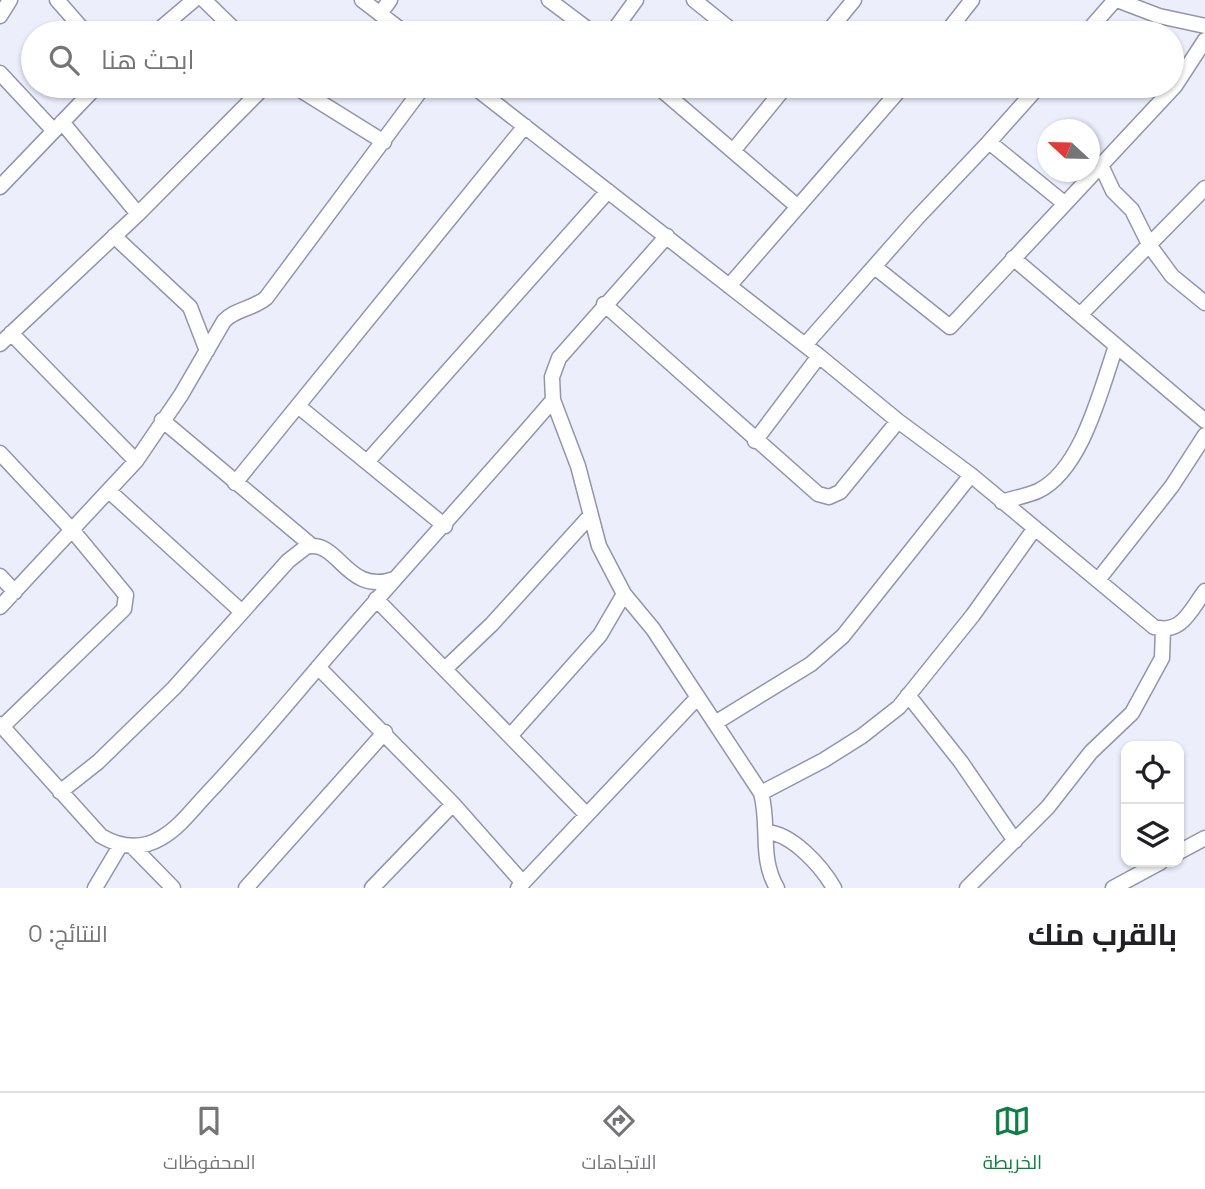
<!DOCTYPE html>
<html lang="ar">
<head>
<meta charset="utf-8">
<style>
  :root { --surface:#fff; --page:#f6f6f6; --text:#202124; --muted:#757577; --line:#e0e0e0; --accent:#0b8043 }
  body { margin:0; font-family:"Space Grotesk",Cairo,sans-serif; background:var(--page); color:var(--text); direction:rtl }
  .controls { position:absolute; right:21px; bottom:21px; display:grid; overflow:hidden; border-radius:14px; box-shadow:0 2px 5px #0004 }
  .controls button { width:63px; height:63px; display:grid; place-items:center; padding:0; border:0; border-bottom:2px solid var(--line); background:var(--surface); color:var(--text); font:35px sans-serif }
  .compass { position:absolute; left:1037px; top:119px; width:63px; height:63px; border-radius:50%; background:var(--surface); box-shadow:0 2px 5px #0004; rotate:292deg }
  .list { margin:0; padding:0; list-style:none }
  h2 { display:flex; justify-content:space-between; align-items:center; height:91px; margin:0; padding:0 28px; font-size:30px }
  h2 small { font-size:23px; font-weight:400; color:var(--muted) }
  .icon { flex:none; width:38px; height:38px; fill:none; stroke:currentColor; stroke-width:2; stroke-linecap:round; stroke-linejoin:round }
  .map { position:relative; flex:none; width:1205px; height:888px; overflow:hidden; direction:ltr }
  .search { position:absolute; background:var(--surface); box-shadow:0 2px 5px #0004; left:21px; right:21px; top:21px; height:77px; display:flex; align-items:center; gap:18px; box-sizing:border-box; padding:0 24px; border-radius:38px; color:var(--muted); font-size:26px }
  .sheet { height:203px; background:var(--surface) }
  nav { display:flex; justify-content:space-around; align-items:center; box-sizing:border-box; height:98px; border-top:2px solid var(--line); background:var(--surface); font-size:19px; color:var(--muted) }
  nav a { display:grid; justify-items:center; gap:4px }
  nav .on { color:var(--accent) }
  .map>svg:first-child { display:block }
  .lines { fill:none; stroke-linecap:round; stroke-linejoin:round }
  .minor-casing { stroke:#9295ab; stroke-width:17 }
  .minor { stroke:#fff; stroke-width:14 }
</style>
</head>
<body>
<div class="map">
<svg width="1205" height="888" viewBox="0 0 1205 888">
  <rect width="100%" height="100%" fill="#eceefc"/>
  <g class="lines">
    <defs>
      <path id="minor" d="M57 0 86 33
        M204 0 238 33
        M362 0 405 33
        M549 0 593 33
        M694 0 735 33
        M1117 0 1159 16 1205 26
        M380 14 390 0
        M0 16 10 0
        M155 33 194 0
        M612 33 636 0
        M827 33 854 0
        M946 33 972 0
        M1086 33 1115 0
        M0 73 54 131
        M294 86 384 142
        M473 86 819 356 898 421 971 475 1154 627C1182 635 1191 609 1205 591
        M657 86 798 207
        M62 122 138 214
        M989 142 1039 86
        M733 151 786 86
        M1100 163 1113 191 1132 210 1150 246 1172 276 1205 303
        M0 187 97 86
        M114 236 190 307 207 351
        M667 236 559 358 552 377 553 400 578 466 599 546 624 594 653 629 761 793C770 825 759 858 777 888
        M1013 258 1205 421
        M876 268 950 327 1175 86 1205 40
        M729 286 903 86
        M604 304 818 494 829 497 840 492 898 421
        M1080 315 1205 188
        M11 333 136 461
        M0 344 138 214 265 86
        M805 345 917 218 989 142 1064 203
        M298 406 445 526
        M162 420 311 545
        M755 441 819 356
        M0 453 73 531 126 595 124 609 2 727
        M367 462 608 191
        M235 483 525 126
        M109 491 242 612
        M1002 502C1013 498 1027 496 1038 491 1082 470 1101 389 1116 346
        M0 576 15 592
        M1098 580 1172 486 1205 435
        M376 599 587 815
        M0 607 136 461 181 395 224 321C235 309 253 309 266 298L424 86
        M318 667 453 804 523 883
        M446 668 492 624 590 516
        M908 695 961 762 1015 841
        M715 723 811 664 843 636 971 475
        M0 724 101 836C120 847 141 850 161 838 179 828 193 809 207 794 245 754 280 712 315 671 393 579 475 491 553 400
        M510 736 600 635 624 594
        M60 792 98 762 174 688 288 561 306 547C339 538 346 596 394 579
        M761 793 824 760 862 736 899 707 973 615 1035 528
        M766 832C792 833 822 867 834 888
        M132 846 173 888
        M1179 852 1205 838
        M95 888 120 846
        M246 888 385 732
        M372 888 453 804
        M518 888 698 697
        M967 888 1048 807 1091 752 1132 713 1162 658 1163 629
        M1113 888 1161 862"/>
    </defs>
    <use href="#minor" class="minor-casing"/>
    <use href="#minor" class="minor"/>
  </g>
</svg>
<div class="controls">
<button><svg class="icon" aria-label="locate" viewBox="0 0 24 24"><circle cx="12" cy="12" r="6"/><path d="M12 2v4M12 18v4M2 12h4M18 12h4"/></svg></button>
<button><svg class="icon" aria-label="layers" viewBox="0 0 24 24"><path d="M12 4l9 5-9 5-9-5zM3 14l9 5 9-5"/></svg></button>
</div>
<svg class="compass" viewBox="-18 -18 36 36"><path d="M0-13l5 13h-10z" fill="#e53935"/><path d="M0 13l5-13h-10z" fill="#757577"/></svg>
<div class="search"><svg class="icon" aria-label="search" viewBox="0 0 24 24"><circle cx="10" cy="10" r="6"/><path d="M15 15l6 6"/></svg>ابحث هنا</div>
</div>
<section class="sheet">
<h2>بالقرب منك<small>النتائج: 0</small></h2>
<ul class="list">
</ul>
</section>
<nav>
<a class="on"><svg class="icon" aria-label="map" viewBox="0 0 24 24"><path d="M3 6l6-2 6 2 6-2v14l-6 2-6-2-6 2zM9 4v14M15 6v14"/></svg>الخريطة</a>
<a><svg class="icon" aria-label="directions" viewBox="0 0 24 24"><path d="M12 3l9 9-9 9-9-9zM9 14v-3h6M13 9l2 2-2 2"/></svg>الاتجاهات</a>
<a><svg class="icon" aria-label="saved" viewBox="0 0 24 24"><path d="M7 4h10v16l-5-4-5 4z"/></svg>المحفوظات</a>
</nav>
</body>
</html>
